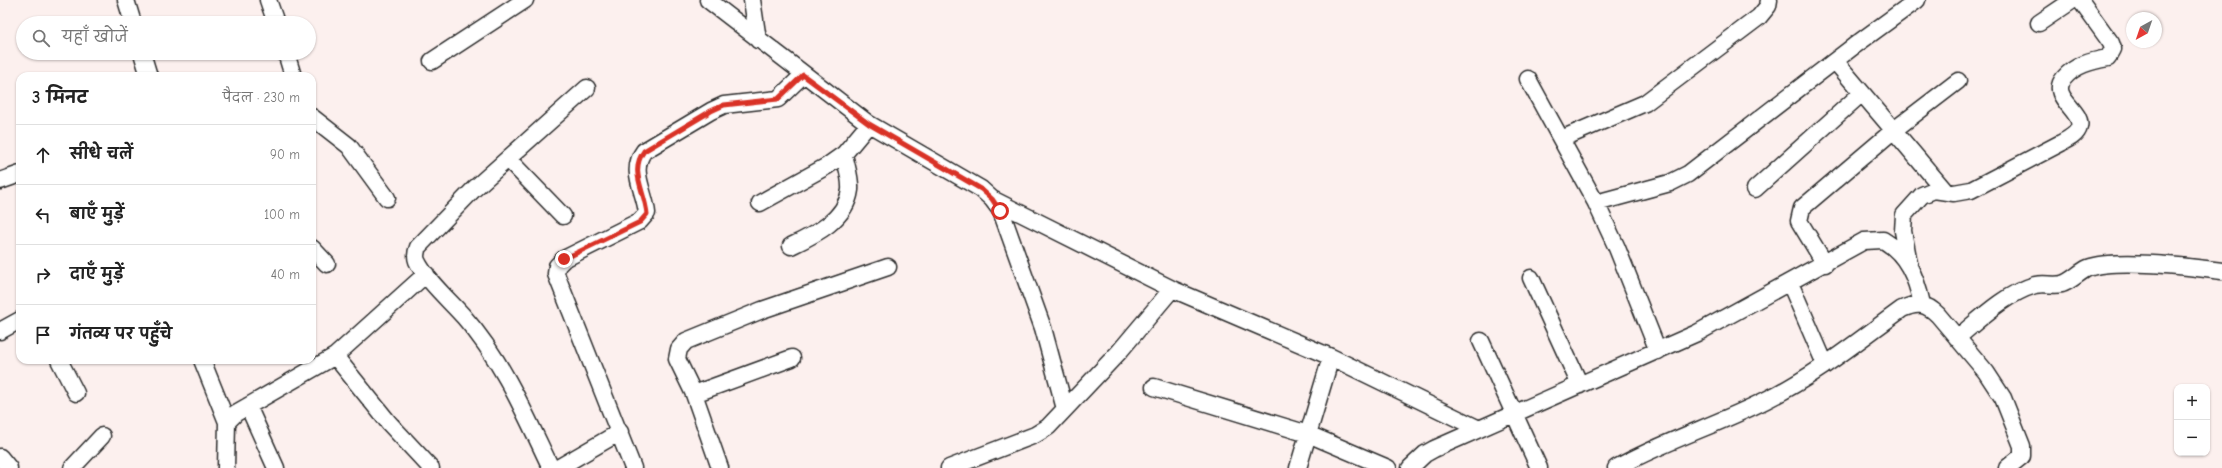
<!DOCTYPE html>
<html lang="hi">
<head>
<meta charset="utf-8">
<style>
  :root { --surface:#fff; --page:#f2f2f2; --text:#222; --muted:#767676; --line:#e0e0e0 }
  body { margin:0; font-family:"Comic Neue","Playpen Sans Deva",sans-serif; background:var(--page); color:var(--text) }
  .controls { position:absolute; right:12px; bottom:12px; display:grid; overflow:hidden; border-radius:8px; box-shadow:0 1px 3px #0004 }
  .controls button { width:36px; height:36px; display:grid; place-items:center; padding:0; border:0; border-bottom:1px solid var(--line); background:var(--surface); color:var(--text); font:20px sans-serif }
  .compass { position:absolute; left:2126px; top:12px; width:36px; height:36px; border-radius:50%; background:var(--surface); box-shadow:0 1px 3px #0004; rotate:220deg }
  .stop { position:absolute; width:12px; height:12px; margin:-9px; border:3px solid #d93025; border-radius:50%; background:#fff }
  .stop.end { background:#d93025; border-color:#fff; box-shadow:0 1px 4px #0008 }
  .list { margin:0; padding:0; list-style:none }
  h2 { display:flex; justify-content:space-between; align-items:center; height:52px; margin:0; padding:0 16px; font-size:17px }
  h2 small { font-size:13px; font-weight:400; color:var(--muted) }
  .list li { display:grid; grid-template-columns:26px 1fr auto; gap:12px; align-items:center; box-sizing:border-box; height:60px; padding:0 16px; border-top:1px solid var(--line) }
  .list b { display:block; font-size:15px; white-space:nowrap }
  .list em { font-size:13px; font-style:normal; color:var(--muted) }
  .icon { flex:none; width:22px; height:22px; fill:none; stroke:currentColor; stroke-width:2; stroke-linecap:round; stroke-linejoin:round }
  .map { position:relative; flex:none; width:2222px; height:468px; overflow:hidden }
  .search { position:absolute; background:var(--surface); box-shadow:0 1px 3px #0004; left:16px; top:16px; width:300px; height:44px; display:flex; align-items:center; gap:10px; box-sizing:border-box; padding:0 14px; border-radius:22px; color:var(--muted); font-size:15px }
  .panel { position:absolute; background:var(--surface); box-shadow:0 1px 3px #0004; left:16px; top:72px; width:300px; height:292px; border-radius:12px }
  .map>svg:first-child { display:block }
  .lines { fill:none; stroke-linecap:round; stroke-linejoin:round }
  .street-casing { stroke:#2b2b2b; stroke-width:19 }
  .street { stroke:#fff; stroke-width:16 }
  .route { stroke:#d93025; stroke-width:5 }
</style>
</head>
<body>
<div class="map">
<svg width="2222" height="468" viewBox="0 0 2222 468">
  <rect width="100%" height="100%" fill="#fcf0ee"/>
  <filter id="ink" filterUnits="userSpaceOnUse"><feTurbulence type="fractalNoise" baseFrequency=".025" numOctaves="2"/><feDisplacementMap in="SourceGraphic" scale="8" xChannelSelector="R" yChannelSelector="G"/><feConvolveMatrix kernelMatrix="1 2 1 2 8 2 1 2 1" color-interpolation-filters="sRGB"/></filter>
  <g filter="url(#ink)">
    <g class="lines">
      <defs>
        <path id="street" d="M126 0 133 23
          M268 0 276 23
          M708 0 869 124 981 189 992 199 1001 211 1043 328 1065 409
          M752 0 758 40
          M2039 23 2073 0
          M142 53 149 76
          M286 53 293 76
          M432 61 525 0
          M1835 61 1945 191
          M1528 79 1596 203 1617 248 1658 351
          M312 117 349 146 387 198
          M1561 139 1645 103 1759 17 1768 6 1769 0
          M508 159 563 216
          M0 181 20 174
          M1755 189 1862 93
          M992 199 1172 289 1331 357 1479 429
          M760 203 827 166 844 154 869 124
          M1596 203 1670 183 1688 174 1854 46 1917 0
          M791 246C814 235 846 220 850 190 851 178 846 165 844 154
          M312 248 327 264
          M1909 263 1903 231 1904 215 1922 195 1934 190 1954 193 1971 190 2061 143C2068 139 2077 135 2079 127 2084 111 2048 97 2064 78 2075 65 2091 61 2108 58L2113 49 2111 43 2080 0
          M1825 264 1799 221 1802 208 1894 130 1958 81
          M1531 278 1580 385
          M1790 283 1825 364
          M0 331 20 320
          M1957 338C1981 318 2005 294 2035 285 2044 283 2054 286 2062 284 2072 281 2079 272 2088 268 2115 258 2192 267 2222 271
          M1481 341 1539 468
          M335 356 389 423 431 468
          M59 360 76 393
          M202 360 227 422
          M1154 387 1308 434 1388 468
          M694 394 792 358
          M248 406 276 468
          M0 457 9 468
          M72 468 102 436
          M226 468 227 422 236 413 335 356 426 274
          M551 468C526 416 503 361 464 317 450 301 426 280 417 261 415 256 416 252 418 247L474 189 587 88
          M558 468 620 432
          M633 468 556 274 557 266 564 259 640 221 647 213C645 191 629 171 644 151L711 111 724 105 778 99 803 75
          M720 468 694 394 677 359 679 349 686 341 762 310 888 267
          M949 468 1035 435 1048 427 1119 352 1172 289
          M1298 468 1331 357
          M1410 468 1425 454 1434 449 1697 333 1864 241 1883 240C1907 254 1916 277 1922 304
          M1616 468C1664 441 1717 425 1766 400 1815 376 1858 341 1902 309 1917 302 1926 303 1938 315L1986 372 2003 398 2022 446V456L2007 468"/>
      </defs>
      <use href="#street" class="street-casing"/>
      <use href="#street" class="street"/>
    </g>
  </g>
  <g class="lines" filter="url(#ink)">
    <path class="route" d="M564 259 640 222 647 214C645 191 629 171 644 151L711 111 724 105 778 99 803 75 869 124 981 189 992 199 1000 211"/>
  </g>
</svg>
<div class="controls">
<button>+</button>
<button>−</button>
</div>
<svg class="compass" viewBox="-18 -18 36 36"><path d="M0-13l5 13h-10z" fill="#e53935"/><path d="M0 13l5-13h-10z" fill="#767676"/></svg>
<div class="stop" style="left:1000px;top:211px"></div>
<div class="stop end" style="left:564px;top:259px"></div>
<div class="search"><svg class="icon" aria-label="search" viewBox="0 0 24 24"><circle cx="10" cy="10" r="6"/><path d="M15 15l6 6"/></svg>यहाँ खोजें</div>
<section class="panel">
<h2>3 मिनट<small>पैदल · 230 m</small></h2>
<ul class="list">
<li><svg class="icon" aria-label="ahead" viewBox="0 0 24 24"><path d="M12 20V5M6 11l6-6 6 6"/></svg><div><b>सीधे चलें</b></div><em>90 m</em></li>
<li><svg class="icon" aria-label="left" viewBox="0 0 24 24"><path d="M17 20v-9H6M10 6l-5 5 5 5"/></svg><div><b>बाएँ मुड़ें</b></div><em>100 m</em></li>
<li><svg class="icon" aria-label="right" viewBox="0 0 24 24"><path d="M7 20v-9h11M14 6l5 5-5 5"/></svg><div><b>दाएँ मुड़ें</b></div><em>40 m</em></li>
<li><svg class="icon" aria-label="arrive" viewBox="0 0 24 24"><path d="M6 21V4h12l-3 4 3 4H6"/></svg><div><b>गंतव्य पर पहुँचे</b></div></li>
</ul>
</section>
</div>
</body>
</html>
